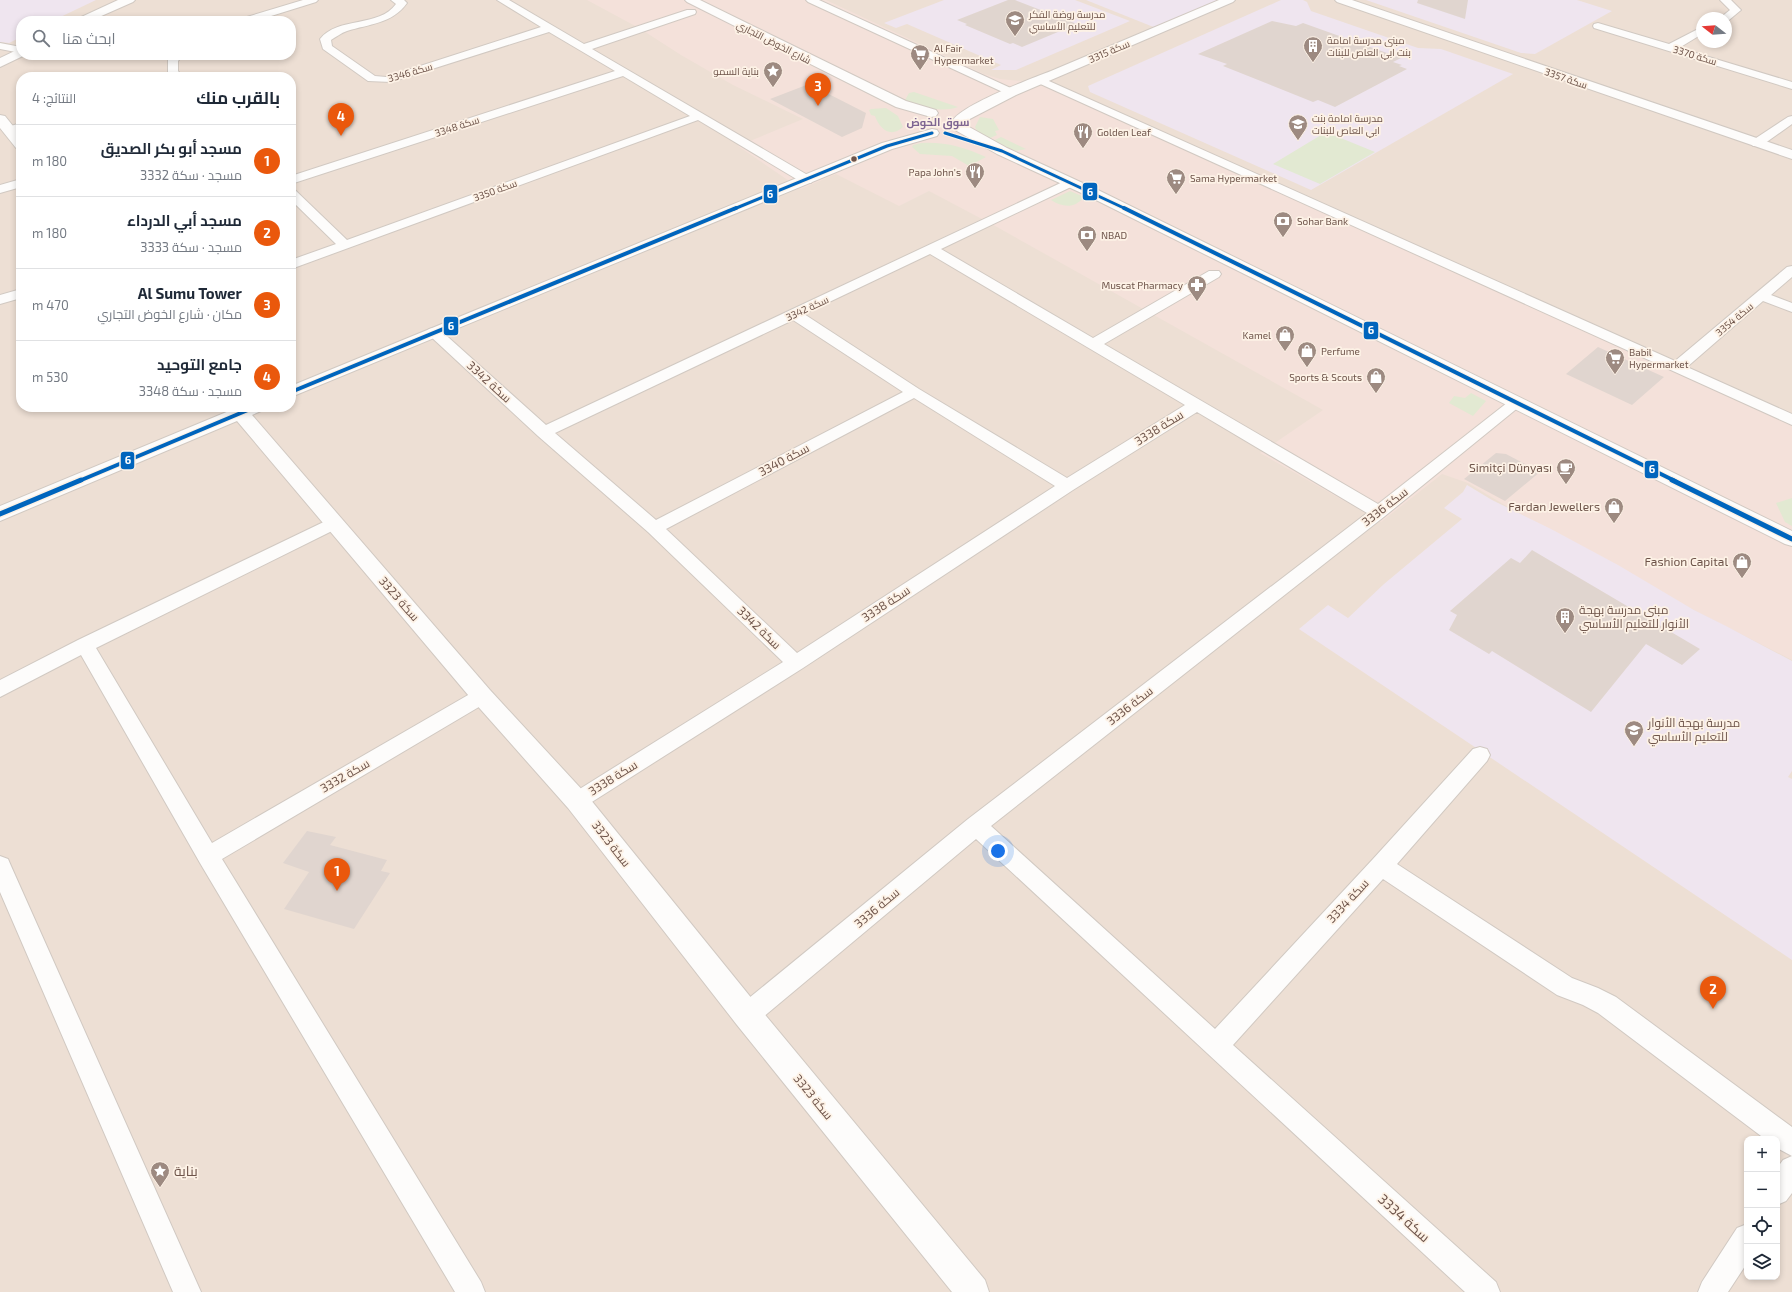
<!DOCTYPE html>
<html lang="ar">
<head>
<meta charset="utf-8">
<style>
  :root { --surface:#fff; --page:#f6f6f7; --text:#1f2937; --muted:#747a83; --line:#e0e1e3; --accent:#ea580c }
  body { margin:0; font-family:"Exo 2",Cairo,sans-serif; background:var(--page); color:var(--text); direction:rtl }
  .controls { position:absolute; right:12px; bottom:12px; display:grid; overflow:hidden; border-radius:8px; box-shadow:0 2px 6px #0003 }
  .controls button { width:36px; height:36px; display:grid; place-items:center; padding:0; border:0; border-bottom:1px solid var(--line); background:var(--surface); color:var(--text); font:20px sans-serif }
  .compass { position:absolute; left:1696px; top:12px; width:36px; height:36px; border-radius:50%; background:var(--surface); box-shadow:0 2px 6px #0003; rotate:287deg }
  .you { position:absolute; left:998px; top:851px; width:14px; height:14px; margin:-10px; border:3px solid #fff; border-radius:50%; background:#1a73e8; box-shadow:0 0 0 6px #1a73e833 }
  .badge { display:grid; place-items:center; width:26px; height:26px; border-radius:50%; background:var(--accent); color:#fff; font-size:13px; font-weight:700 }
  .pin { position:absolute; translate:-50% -33px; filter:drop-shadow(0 1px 2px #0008) }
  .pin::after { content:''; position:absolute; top:21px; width:14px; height:12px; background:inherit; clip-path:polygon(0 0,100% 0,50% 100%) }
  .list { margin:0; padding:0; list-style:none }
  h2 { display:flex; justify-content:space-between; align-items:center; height:52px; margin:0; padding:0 16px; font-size:17px }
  h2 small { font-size:13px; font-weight:400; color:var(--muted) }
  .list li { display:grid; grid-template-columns:26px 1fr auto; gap:12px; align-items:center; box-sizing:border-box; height:72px; padding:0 16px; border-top:1px solid var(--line) }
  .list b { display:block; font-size:15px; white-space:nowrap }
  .list p { margin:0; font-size:13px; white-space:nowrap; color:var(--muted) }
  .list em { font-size:13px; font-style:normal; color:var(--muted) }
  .icon { flex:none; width:22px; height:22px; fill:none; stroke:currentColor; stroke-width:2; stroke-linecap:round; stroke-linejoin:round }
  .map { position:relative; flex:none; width:1792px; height:1292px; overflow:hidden; direction:ltr }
  .search { position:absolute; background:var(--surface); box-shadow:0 2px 6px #0003; left:16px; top:16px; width:280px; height:44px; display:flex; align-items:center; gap:10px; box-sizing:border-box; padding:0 14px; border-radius:16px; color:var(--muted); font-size:15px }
  .panel { position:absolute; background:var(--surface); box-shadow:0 2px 6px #0003; left:16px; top:72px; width:280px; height:340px; border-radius:16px; direction:rtl }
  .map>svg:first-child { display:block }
  .residential { fill:#eddfd4; fill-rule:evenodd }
  .commercial { fill:#f4e1da }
  .education { fill:#efe5ef }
  .green { fill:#e2e9d2 }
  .building { fill:#e0d5cf }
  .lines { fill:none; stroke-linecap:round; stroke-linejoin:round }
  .minor-casing { stroke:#d1c9c2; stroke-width:2 }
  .tertiary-casing { stroke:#d1c9c2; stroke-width:2 }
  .minor { fill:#fdfcfb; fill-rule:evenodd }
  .tertiary { fill:#fdfcfb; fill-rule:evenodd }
  .bus-1-far2-casing { stroke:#fdf2e6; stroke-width:5 }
  .bus-1-far1-casing { stroke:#fdf2e6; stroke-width:6 }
  .bus-1-casing { stroke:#fdf2e6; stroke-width:8 }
  .bus-1-far2 { stroke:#0065bd; stroke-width:3 }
  .bus-1-far1 { stroke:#0065bd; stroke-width:4 }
  .bus-1 { stroke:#0065bd; stroke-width:5 }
  .bus-dot { fill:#6e544a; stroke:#fdf2e6; stroke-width:1.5 }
  .labels { text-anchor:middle; stroke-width:3.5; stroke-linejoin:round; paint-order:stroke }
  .far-poi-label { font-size:10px; fill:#6e544a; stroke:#fdf2e6; text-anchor:start }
  .far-street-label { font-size:10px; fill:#6e544a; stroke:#fdf2e6 }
  .far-neighbourhood-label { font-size:11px; font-weight:bold; fill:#7f6692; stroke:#fdf2e6 }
  .street-label { font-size:12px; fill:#6e544a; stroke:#fdf2e6 }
  .poi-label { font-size:12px; fill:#6e544a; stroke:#fdf2e6; text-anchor:end }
  .near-poi-label { font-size:14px; fill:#6e544a; stroke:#fdf2e6; text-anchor:start }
  .near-street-label { font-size:14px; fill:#6e544a; stroke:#fdf2e6 }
  .line-badge { stroke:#fdf2e6; stroke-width:1.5 }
  .badge-label { font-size:11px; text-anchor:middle; font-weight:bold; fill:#fff }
</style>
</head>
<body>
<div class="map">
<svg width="1792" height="1292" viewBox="0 0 1792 1292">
  <rect width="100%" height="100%" fill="#f4ede6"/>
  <path class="residential" d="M0 0H1792V1292H0ZM1702 18H1726V42H1702ZM21 21H291V55H21ZM21 77H291V407H21ZM1747 1139H1777V1277H1747Z"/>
  <path class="commercial" d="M587 0H826L984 74 1000 79 1021 81 1048 80 1792 416V660L1694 610 1602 557 1513 510 1468 483 1442 474 1381 522 1260 453 1323 410 997 227 929 191 899 206 836 174 801 189 738 146 803 119 733 85 681 55 639 28Z"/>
  <path class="education" d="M0 0H96L52 21H21V37L9 43 0 42Z
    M944 0H1075L1130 21 1016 70H991L1001 65 907 24 896 28 884 23Z
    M1086 0H1224L1156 28Z
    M1281 0H1303L1307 2 1311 11 1418 48 1441 49 1513 74 1311 190 1090 92 1088 86Z
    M1366 0H1577L1612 11 1535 54 1521 53Z
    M1467 485 1492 500 1551 529 1618 565 1694 610 1726 626 1792 661V771L1788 777 1792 779V960L1299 629 1328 605 1348 618 1384 584 1462 519 1444 508 1463 492Z"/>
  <path class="green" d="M914 92 958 107C940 113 921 107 904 102L909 93Z
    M886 108 898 116 903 127C891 138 880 130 875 116L871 115 869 110 871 109Z
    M980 117 993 119 999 130 995 131 997 135 988 139 977 131 975 127Z
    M1326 132 1375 152 1320 184 1273 164Z
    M1001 137 1026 149 1016 151 993 141Z
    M921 143C947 142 963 147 986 157L969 166 952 156 920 154 912 147 913 145Z
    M1070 191 1082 196 1083 198C1074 209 1062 207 1051 200Z
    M1471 393 1486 401 1473 416 1449 403 1454 396 1465 398Z
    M1792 498V526L1785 522 1776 503Z"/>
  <path class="building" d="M1008 0H1015L1077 24 1022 47 1013 43 1010 44 965 25 967 24 957 20Z
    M1418 0H1468L1465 19 1417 3Z
    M1272 21 1296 26 1303 23 1401 58 1393 62 1402 65 1399 66 1407 69 1335 107 1318 100 1313 102 1223 66 1227 64 1198 54Z
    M809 84 866 113 862 128 842 137 770 99Z
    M1598 347 1664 377 1632 405 1566 374Z
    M1496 453 1506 454 1540 472 1505 501 1464 479Z
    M1532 550 1700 649 1682 665 1646 644 1591 712 1492 651 1489 654 1449 630 1457 615 1450 611 1511 558 1520 563Z
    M307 831 336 837 330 845 387 860 381 871 390 873 354 929 284 909 309 872 283 863Z"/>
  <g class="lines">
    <defs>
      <path id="minor" d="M303 0H318L316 2 255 21H239L240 19Z
        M391 0H404L407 3C392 24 369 24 347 31 341 33 336 37 331 40L332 46 375 76 386 77 541 27 497 0H509L584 44 687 10H695L696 12 695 14 592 49 811 177 813 180 811 183H803L698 120 291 269V260L336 244 291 200V189L295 190 347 240 690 116 623 76 291 184V176L615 71 549 32 391 82 368 81 323 49 320 39C338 16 379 28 396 4Z
        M806 0H819L1015 90 1017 92 1015 94H1007L808 2Z
        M1720 0H1731L1741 10 1729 20 1726 21V18H1720L1730 10Z
        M1598 23 1669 44 1702 27V34L1679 48 1792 82V89L1594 28 1593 26 1594 24Z
        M0 43 21 47V53L0 49Z
        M172 55H183L178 61V71L183 77H172L168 72V60Z
        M1040 77 1675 361 1787 267 1792 266V277L1771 295 1792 303V312L1763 301 1687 367 1792 414V425L1036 82 1035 80 1036 78Z
        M1792 116V124L1761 146H1753L1751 143 1753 140 1788 117Z
        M21 123V130L8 134 2 130 4 128Z
        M21 179V187L0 193V185Z
        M1069 179 1073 180 1075 183 1073 186 941 249 1093 338 1209 271H1219L1221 274 1219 277 1104 344 1378 504 1512 399 1517 397 1522 399 1525 402 1385 516 991 826 1215 1029 1373 859 1473 749 1480 747 1487 749 1490 755 1487 761 1397 864 1572 978 1598 988 1616 997 1792 1127V1193L1786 1201 1777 1205V1168L1783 1160 1792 1156 1777 1148V1139H1765L1598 1013 1583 1005 1557 995 1383 879 1233 1045 1496 1282 1500 1292H1465L976 839 756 1023 747 1027 738 1023 735 1015 738 1007 968 819 1367 513 1197 412 1073 490 803 668 584 807 577 810 570 807 566 801 570 795 783 662 648 532 538 436 429 335 427 332 429 329 434 328 439 329 546 425ZM930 254 1185 405 1067 478 919 389 804 314ZM793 320 903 392 656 520 555 433ZM914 398 1055 486 797 653 666 529Z
        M21 289V298L0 304V295Z
        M334 517 340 519 343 523 340 527 96 648 212 843 475 691 482 688 489 691 492 696 489 701 222 859 481 1282 485 1292H455L200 863 81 655 0 697V680L78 640Z
        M0 856 8 859 11 866 201 1292H173L0 892Z
        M1747 1224V1263L1728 1292H1698L1702 1282 1737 1228Z"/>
      <path id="tertiary" d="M118 0H135L133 2 90 21H75L77 19Z
        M685 0H700L906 101 936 110 938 113 936 116 931 117 896 107 687 2Z
        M1219 0H1235L1233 2 1016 95 962 123 1007 148 1100 191 1792 531V546L1785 544 1090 197 997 154 955 130 953 127 958 123 953 120C964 104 1030 79 1051 71 1107 47 1163 24 1219 0Z
        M1335 0H1352L1792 150V159L1337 2Z
        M21 48V55H25L0 67V58Z
        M0 115 5 116 21 136V149L16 148 0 128Z
        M932 129 937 130 939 133 937 136 892 149 291 397V386L882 143Z
        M226 407H264L261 411 252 415 490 690 586 794 757 1005 985 1280 989 1292H952L737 1025 568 808 474 702 237 421 0 521V506L229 411Z"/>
    </defs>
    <use href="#minor" class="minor-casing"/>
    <use href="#tertiary" class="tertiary-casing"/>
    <use href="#minor" class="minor"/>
    <use href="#tertiary" class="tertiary"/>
    <defs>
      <path id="bus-1-far2" d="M945 133 1002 151 1126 209
        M734 209 887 146 932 133"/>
      <path id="bus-1-far1" d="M1124 208 1675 481
        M291 392 736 208
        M79 481 255 407"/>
      <path id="bus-1" d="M1672 480 1792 539
        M0 514 81 480"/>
    </defs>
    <use href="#bus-1-far2" class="bus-1-far2-casing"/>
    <use href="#bus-1-far1" class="bus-1-far1-casing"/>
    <use href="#bus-1" class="bus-1-casing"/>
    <use href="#bus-1-far2" class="bus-1-far2"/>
    <use href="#bus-1-far1" class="bus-1-far1"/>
    <use href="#bus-1" class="bus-1"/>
  </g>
  <defs>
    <symbol id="school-pin" viewBox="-11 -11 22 30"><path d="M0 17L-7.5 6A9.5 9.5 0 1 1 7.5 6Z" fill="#9d8a81" stroke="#fdf2e6"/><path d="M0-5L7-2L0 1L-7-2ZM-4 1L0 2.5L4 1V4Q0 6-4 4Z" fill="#fff"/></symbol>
    <symbol id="building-pin" viewBox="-11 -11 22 30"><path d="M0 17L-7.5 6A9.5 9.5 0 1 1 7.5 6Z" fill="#9d8a81" stroke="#fdf2e6"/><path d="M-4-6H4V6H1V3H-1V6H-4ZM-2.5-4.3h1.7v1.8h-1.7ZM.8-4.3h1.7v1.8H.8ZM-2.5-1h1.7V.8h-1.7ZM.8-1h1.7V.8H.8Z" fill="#fff"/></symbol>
    <symbol id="supermarket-pin" viewBox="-11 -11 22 30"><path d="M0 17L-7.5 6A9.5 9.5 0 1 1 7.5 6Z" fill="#9d8a81" stroke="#fdf2e6"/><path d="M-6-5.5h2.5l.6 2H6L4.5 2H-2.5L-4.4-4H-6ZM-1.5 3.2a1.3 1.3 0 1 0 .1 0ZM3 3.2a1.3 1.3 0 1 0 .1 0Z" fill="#fff"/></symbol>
    <symbol id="sight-pin" viewBox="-11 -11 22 30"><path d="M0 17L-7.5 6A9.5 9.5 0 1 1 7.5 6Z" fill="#9d8a81" stroke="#fdf2e6"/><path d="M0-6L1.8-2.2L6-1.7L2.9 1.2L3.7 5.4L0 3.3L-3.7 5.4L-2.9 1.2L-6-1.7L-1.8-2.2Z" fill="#fff"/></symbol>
    <symbol id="restaurant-pin" viewBox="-11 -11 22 30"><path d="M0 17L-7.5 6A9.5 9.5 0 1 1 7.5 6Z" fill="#9d8a81" stroke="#fdf2e6"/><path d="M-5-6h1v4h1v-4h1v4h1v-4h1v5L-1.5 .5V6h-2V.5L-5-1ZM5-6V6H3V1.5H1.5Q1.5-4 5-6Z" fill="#fff"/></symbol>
    <symbol id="bank-pin" viewBox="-11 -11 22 30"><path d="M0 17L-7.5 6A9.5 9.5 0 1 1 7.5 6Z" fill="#9d8a81" stroke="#fdf2e6"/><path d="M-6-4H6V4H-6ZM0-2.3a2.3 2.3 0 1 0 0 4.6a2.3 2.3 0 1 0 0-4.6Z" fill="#fff"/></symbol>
    <symbol id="pharmacy-pin" viewBox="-11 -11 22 30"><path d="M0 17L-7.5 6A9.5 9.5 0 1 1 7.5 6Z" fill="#9d8a81" stroke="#fdf2e6"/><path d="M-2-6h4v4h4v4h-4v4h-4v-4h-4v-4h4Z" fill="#fff"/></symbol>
    <symbol id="shop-pin" viewBox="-11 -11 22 30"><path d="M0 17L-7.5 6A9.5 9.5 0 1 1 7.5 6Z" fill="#9d8a81" stroke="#fdf2e6"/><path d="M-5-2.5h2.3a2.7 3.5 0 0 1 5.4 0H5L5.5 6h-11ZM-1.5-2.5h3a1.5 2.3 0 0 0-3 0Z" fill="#fff"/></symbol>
    <symbol id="cafe-pin" viewBox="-11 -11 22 30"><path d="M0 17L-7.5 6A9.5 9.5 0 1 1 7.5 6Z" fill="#9d8a81" stroke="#fdf2e6"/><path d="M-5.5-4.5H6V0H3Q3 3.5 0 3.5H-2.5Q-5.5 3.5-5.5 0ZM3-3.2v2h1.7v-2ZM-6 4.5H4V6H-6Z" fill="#fff"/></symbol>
  </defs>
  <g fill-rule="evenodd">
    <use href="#school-pin" x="1004" y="9" width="22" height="30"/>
    <use href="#building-pin" x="1302" y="35" width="22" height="30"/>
    <use href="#supermarket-pin" x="909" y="43" width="22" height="30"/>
    <use href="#sight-pin" x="762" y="60" width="22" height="30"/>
    <use href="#school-pin" x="1287" y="113" width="22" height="30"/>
    <use href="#restaurant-pin" x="1072" y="121" width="22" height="30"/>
    <use href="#restaurant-pin" x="964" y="161" width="22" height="30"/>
    <use href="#supermarket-pin" x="1165" y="167" width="22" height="30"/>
    <use href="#bank-pin" x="1272" y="210" width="22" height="30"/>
    <use href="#bank-pin" x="1076" y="224" width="22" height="30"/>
    <use href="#pharmacy-pin" x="1186" y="274" width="22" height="30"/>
    <use href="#shop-pin" x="1274" y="324" width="22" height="30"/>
    <use href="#shop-pin" x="1296" y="340" width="22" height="30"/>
    <use href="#supermarket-pin" x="1604" y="347" width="22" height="30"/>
    <use href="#shop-pin" x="1365" y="366" width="22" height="30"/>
    <use href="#cafe-pin" x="1555" y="457" width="22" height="30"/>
    <use href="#shop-pin" x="1603" y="496" width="22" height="30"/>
    <use href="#shop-pin" x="1731" y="551" width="22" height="30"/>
    <use href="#building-pin" x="1554" y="606" width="22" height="30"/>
    <use href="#school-pin" x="1623" y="719" width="22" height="30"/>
    <use href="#sight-pin" x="149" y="1160" width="22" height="30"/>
  </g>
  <circle class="bus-dot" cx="854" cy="159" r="3.5"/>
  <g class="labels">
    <g class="far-poi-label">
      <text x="1029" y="18">مدرسة روضة الفكر<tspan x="1029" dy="12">للتعليم الأساسي</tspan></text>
      <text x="1327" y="44">مبنى مدرسة امامة<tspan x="1327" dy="12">بنت ابي العاص للبنات</tspan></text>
      <text x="934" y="52">Al Fair<tspan x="934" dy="12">Hypermarket</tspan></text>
      <text x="759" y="75" text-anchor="end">بناية السمو</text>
      <text x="1312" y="122">مدرسة امامة بنت<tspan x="1312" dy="12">ابي العاص للبنات</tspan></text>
      <text x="1097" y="136">Golden Leaf</text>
      <text x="961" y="176" text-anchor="end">Papa John's</text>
      <text x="1190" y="182">Sama Hypermarket</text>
      <text x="1297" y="225">Sohar Bank</text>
      <text x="1101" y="239">NBAD</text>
      <text x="1183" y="289" text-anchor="end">Muscat Pharmacy</text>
      <text x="1271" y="339" text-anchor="end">Kamel</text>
      <text x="1321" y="355">Perfume</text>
      <text x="1629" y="356">Babil<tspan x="1629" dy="12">Hypermarket</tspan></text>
      <text x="1362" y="381" text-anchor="end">Sports &amp; Scouts</text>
    </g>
    <g class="far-street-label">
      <text transform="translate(774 42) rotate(27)" y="4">شارع الخوض التجاري</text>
      <text transform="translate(1109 51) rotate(-23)" y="4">سكة 3315</text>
      <text transform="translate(1695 55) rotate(17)" y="4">سكة 3370</text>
      <text transform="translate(410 72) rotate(-16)" y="4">سكة 3346</text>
      <text transform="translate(1566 78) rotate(19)" y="4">سكة 3357</text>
      <text transform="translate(457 126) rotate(-18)" y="4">سكة 3348</text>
      <text transform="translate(495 190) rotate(-20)" y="4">سكة 3350</text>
      <text transform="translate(807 308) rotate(-25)" y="4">سكة 3342</text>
      <text transform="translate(1734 319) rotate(-40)" y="4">سكة 3354</text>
    </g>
    <g class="far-neighbourhood-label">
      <text x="938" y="126">سوق الخوض</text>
    </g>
    <g class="street-label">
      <text transform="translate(489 382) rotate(42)" y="4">سكة 3342</text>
      <text transform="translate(1159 428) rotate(-32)" y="4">سكة 3338</text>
      <text transform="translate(784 460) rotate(-28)" y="4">سكة 3340</text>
      <text transform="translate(1385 507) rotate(-38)" y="4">سكة 3336</text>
      <text transform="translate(399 599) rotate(49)" y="4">سكة 3323</text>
      <text transform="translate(886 604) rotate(-33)" y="4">سكة 3338</text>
      <text transform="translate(759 628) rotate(44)" y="4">سكة 3342</text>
      <text transform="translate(1130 706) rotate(-38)" y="4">سكة 3336</text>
      <text transform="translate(345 776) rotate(-30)" y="4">سكة 3332</text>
      <text transform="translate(613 778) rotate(-32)" y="4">سكة 3338</text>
      <text transform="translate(611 844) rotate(52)" y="4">سكة 3323</text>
      <text transform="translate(1348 901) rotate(-47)" y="4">سكة 3334</text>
      <text transform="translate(877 908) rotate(-40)" y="4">سكة 3336</text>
      <text transform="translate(813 1097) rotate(51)" y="4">سكة 3323</text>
    </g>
    <g class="poi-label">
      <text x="1552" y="472">Simitçi Dünyası</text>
      <text x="1600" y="511">Fardan Jewellers</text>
      <text x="1728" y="566">Fashion Capital</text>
      <text x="1579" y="614" text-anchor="start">مبنى مدرسة بهجة<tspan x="1579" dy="14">الأنوار للتعليم الأساسي</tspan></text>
      <text x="1648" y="727" text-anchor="start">مدرسة بهجة الأنوار<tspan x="1648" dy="14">للتعليم الأساسي</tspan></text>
    </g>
    <g class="near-poi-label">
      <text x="174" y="1176">بناية</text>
    </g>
    <g class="near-street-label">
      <text transform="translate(1404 1218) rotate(42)" y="5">سكة 3334</text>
    </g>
  </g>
  <g class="line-badge">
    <rect x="1082" y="182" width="16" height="19" rx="4" fill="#0065bd"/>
    <rect x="763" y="184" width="15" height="20" rx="4" fill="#0065bd"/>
    <rect x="443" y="316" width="16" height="20" rx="4" fill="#0065bd"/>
    <rect x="1363" y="321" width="16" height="19" rx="4" fill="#0065bd"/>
    <rect x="120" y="451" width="15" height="19" rx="4" fill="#0065bd"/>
    <rect x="1644" y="460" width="15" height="19" rx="4" fill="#0065bd"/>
  </g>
  <g class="badge-label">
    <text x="1090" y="196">6</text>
    <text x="770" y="198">6</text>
    <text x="451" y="330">6</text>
    <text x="1371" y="334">6</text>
    <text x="128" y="464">6</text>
    <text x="1652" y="473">6</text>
  </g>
</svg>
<div class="controls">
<button>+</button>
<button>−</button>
<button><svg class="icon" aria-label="locate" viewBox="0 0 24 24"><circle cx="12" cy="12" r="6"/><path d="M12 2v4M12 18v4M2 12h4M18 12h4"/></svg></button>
<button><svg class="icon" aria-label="layers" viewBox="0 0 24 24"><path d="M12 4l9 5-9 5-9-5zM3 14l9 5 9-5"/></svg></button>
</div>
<svg class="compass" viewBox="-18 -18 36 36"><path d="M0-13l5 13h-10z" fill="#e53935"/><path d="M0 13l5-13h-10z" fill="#747a83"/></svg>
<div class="you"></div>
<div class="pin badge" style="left:337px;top:891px">1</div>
<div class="pin badge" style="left:1713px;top:1009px">2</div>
<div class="pin badge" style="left:818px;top:106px">3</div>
<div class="pin badge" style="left:341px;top:136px">4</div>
<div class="search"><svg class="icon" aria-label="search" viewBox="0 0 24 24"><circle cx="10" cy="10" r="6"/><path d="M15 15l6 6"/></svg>ابحث هنا</div>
<section class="panel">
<h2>بالقرب منك<small>النتائج: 4</small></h2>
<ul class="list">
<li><span class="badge">1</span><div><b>مسجد أبو بكر الصديق</b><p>مسجد · سكة 3332</p></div><em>180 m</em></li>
<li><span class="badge">2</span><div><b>مسجد أبي الدرداء</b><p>مسجد · سكة 3333</p></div><em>180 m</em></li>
<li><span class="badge">3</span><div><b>Al Sumu Tower</b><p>مكان · شارع الخوض التجاري</p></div><em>470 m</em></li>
<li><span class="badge">4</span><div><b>جامع التوحيد</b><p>مسجد · سكة 3348</p></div><em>530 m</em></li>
</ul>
</section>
</div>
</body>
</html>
